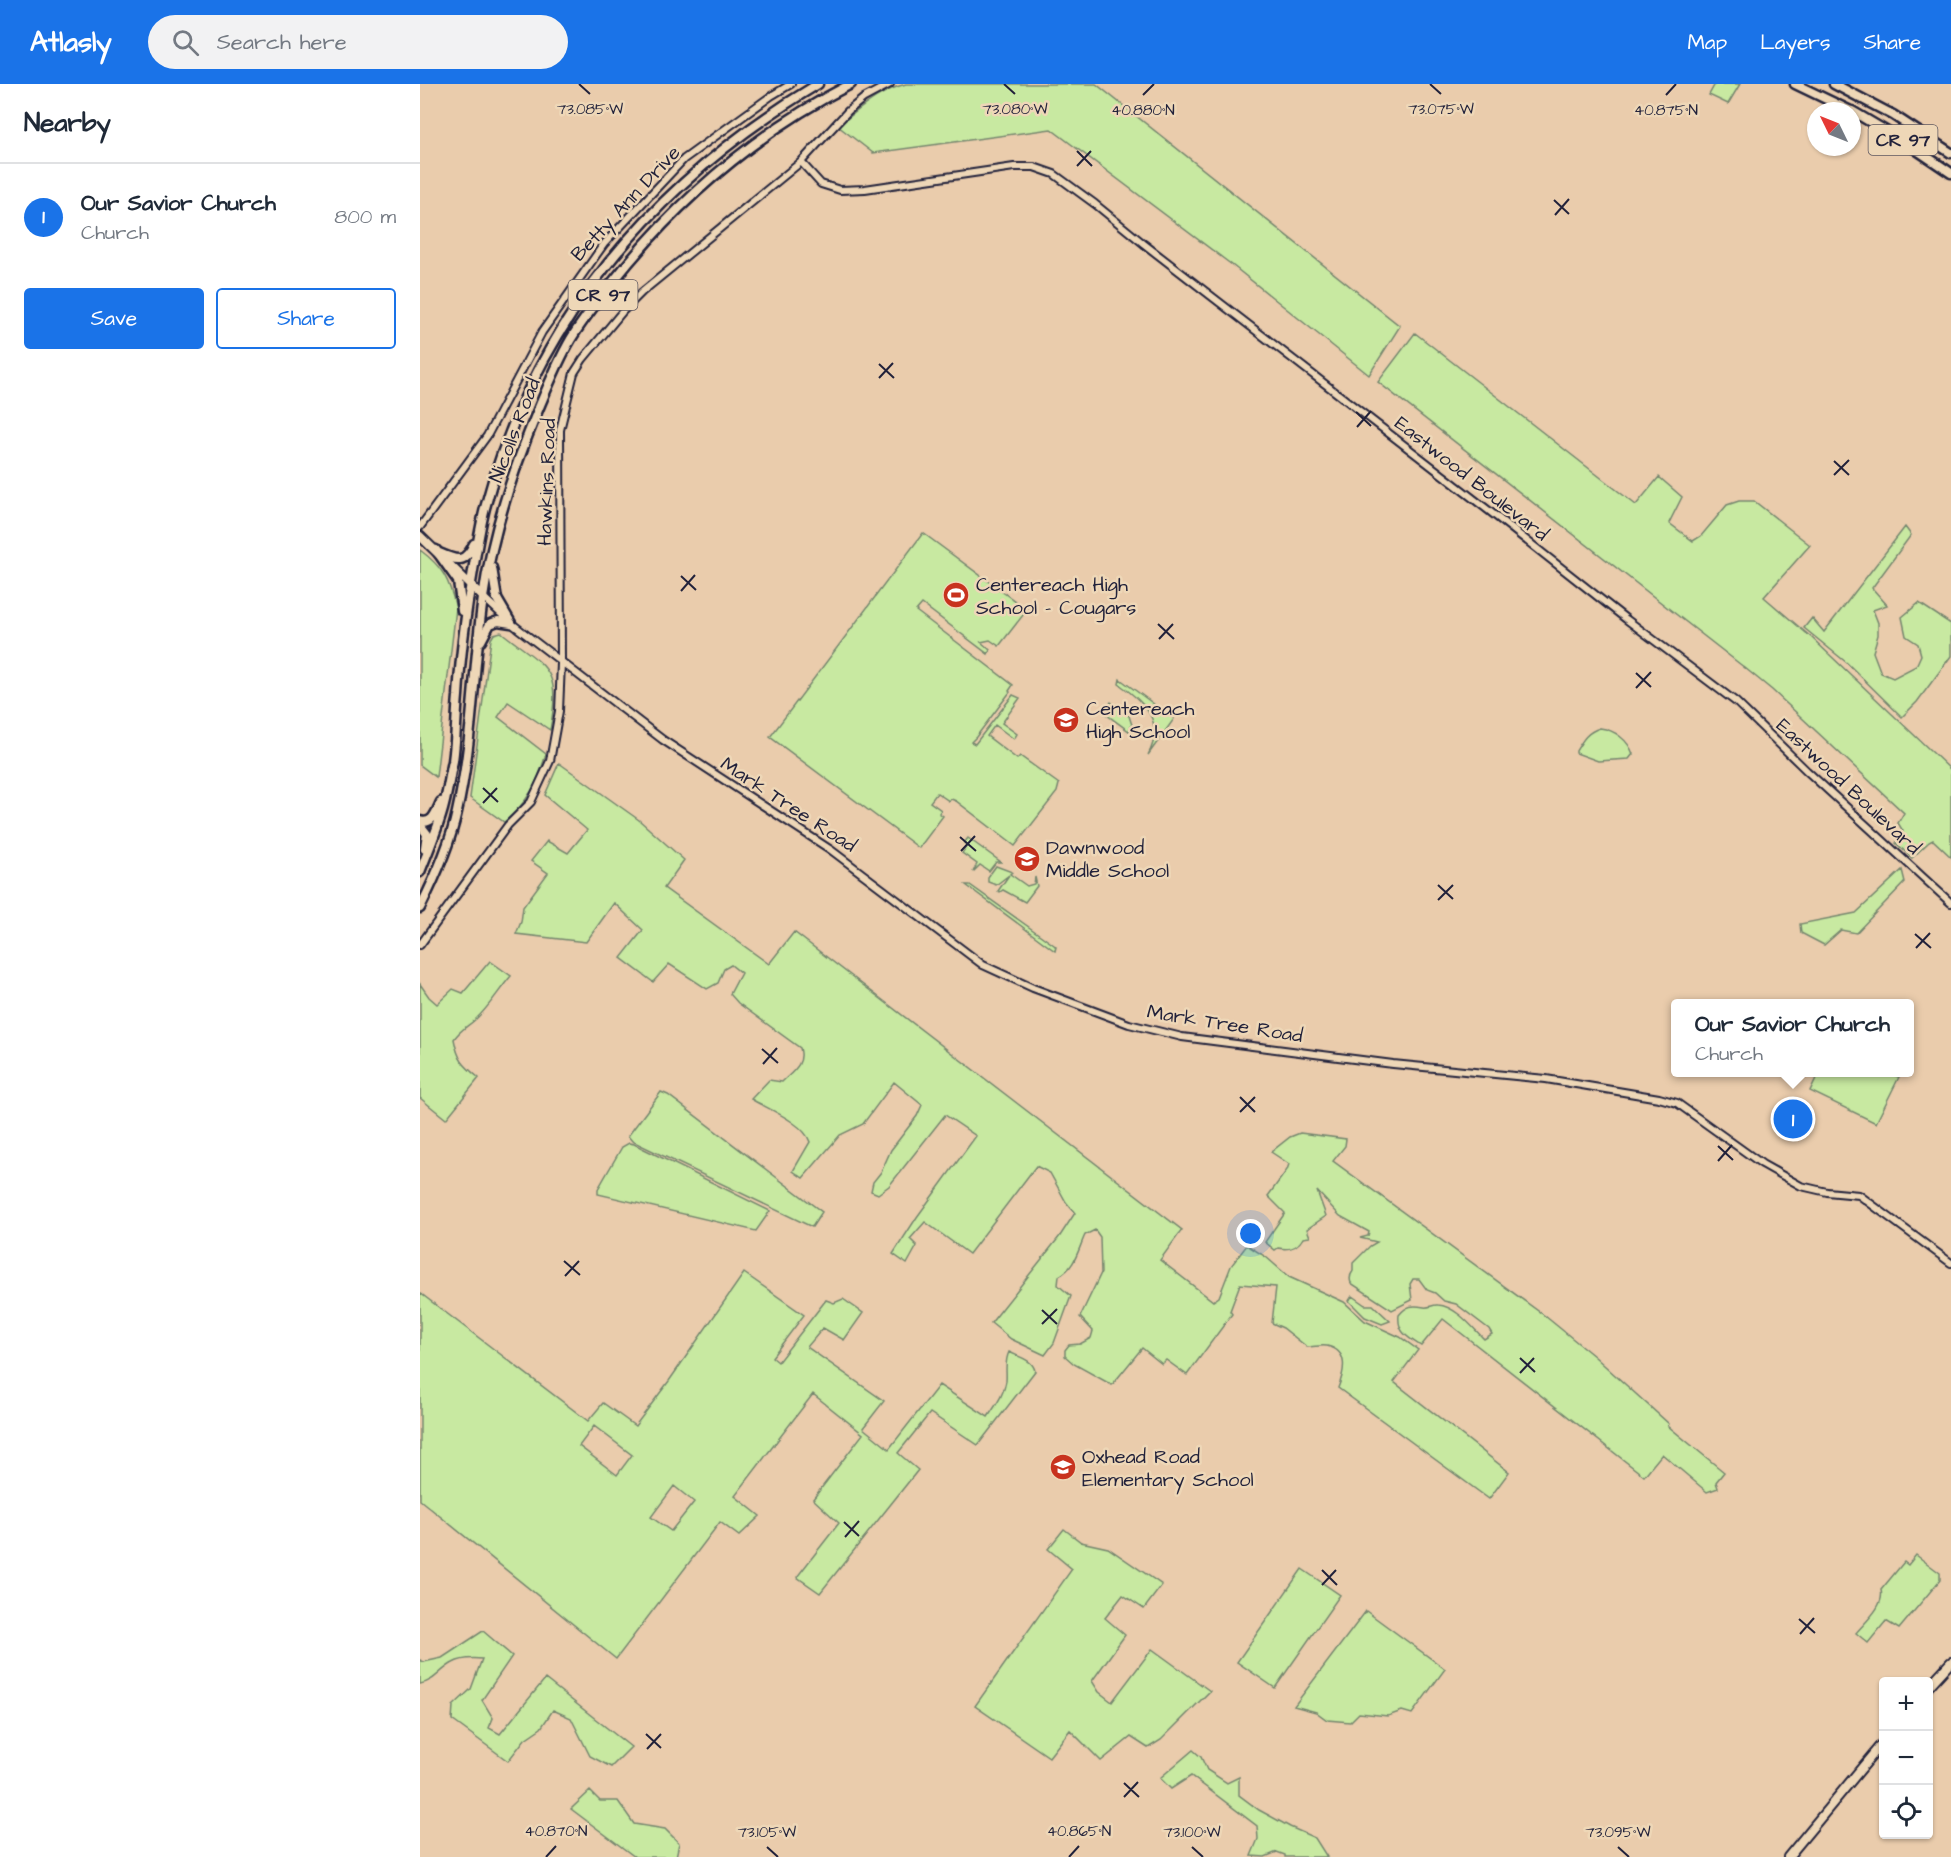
<!DOCTYPE html>
<html lang="en">
<head>
<meta charset="utf-8">
<style>
  :root { --surface:#fff; --page:#f2f2f3; --text:#1f2937; --muted:#747a83; --line:#e0e1e3; --accent:#1a73e8 }
  body { margin:0; font-family:"Architects Daughter",sans-serif; background:var(--page); color:var(--text) }
  .controls { position:absolute; right:18px; bottom:18px; display:grid; overflow:hidden; border-radius:6px; box-shadow:0 2px 4px #0004 }
  .controls button { width:54px; height:54px; display:grid; place-items:center; padding:0; border:0; border-bottom:2px solid var(--line); background:var(--surface); color:var(--text); font:30px sans-serif }
  .compass { position:absolute; left:1387px; top:18px; width:54px; height:54px; border-radius:50%; background:var(--surface); box-shadow:0 2px 4px #0004; rotate:313deg }
  .you { position:absolute; left:831px; top:1150px; width:21px; height:21px; margin:-15px; border:4px solid #fff; border-radius:50%; background:#1a73e8; box-shadow:0 0 0 9px #1a73e833 }
  .badge { display:grid; place-items:center; width:39px; height:39px; border-radius:50%; background:var(--accent); color:#fff; font-size:20px; font-weight:700 }
  .pin { position:absolute; translate:-50% -50%; border:3px solid #fff; box-shadow:0 2px 6px #0006 }
  .popup { position:absolute; left:1251px; top:915px; width:243px; height:78px; box-sizing:border-box; display:grid; place-content:center; border-radius:6px; background:var(--surface); filter:drop-shadow(0 2px 4px #0005); font-size:20px; white-space:nowrap; color:var(--muted) }
  .popup b { font-size:22px; color:var(--text) }
  .popup::after { content:''; position:absolute; left:50%; top:100%; margin-left:-12px; border:12px solid transparent; border-top-color:var(--surface) }
  .list { margin:0; padding:0; list-style:none }
  h2 { display:flex; justify-content:space-between; align-items:center; height:78px; margin:0; padding:0 24px; font-size:26px }
  h2 small { font-size:20px; font-weight:400; color:var(--muted) }
  .list li { display:grid; grid-template-columns:39px 1fr auto; gap:18px; align-items:center; box-sizing:border-box; height:108px; padding:0 24px; border-top:2px solid var(--line) }
  .list b { display:block; font-size:22px; white-space:nowrap }
  .list p { margin:0; font-size:20px; white-space:nowrap; color:var(--muted) }
  .list em { font-size:20px; font-style:normal; color:var(--muted) }
  .actions { display:flex; gap:12px; padding:18px 24px }
  .actions a { flex:1; padding:14px 0; border:2px solid var(--accent); border-radius:6px; text-align:center; font-size:21px; color:var(--accent) }
  .actions .main { background:var(--accent); color:#fff }
  .icon { flex:none; width:33px; height:33px; fill:none; stroke:currentColor; stroke-width:2; stroke-linecap:round; stroke-linejoin:round }
  .map { position:relative; flex:none; width:1531px; height:1773px; overflow:hidden }
  header { display:flex; align-items:center; gap:36px; box-sizing:border-box; height:84px; padding:0 30px; background:var(--accent); color:#fff }
  header strong { font-size:28px }
  nav { display:flex; gap:33px; margin-inline-start:auto; font-size:21px }
  .search { width:420px; height:54px; background:var(--page); display:flex; align-items:center; gap:15px; box-sizing:border-box; padding:0 21px; border-radius:33px; color:var(--muted); font-size:22px }
  main { display:flex }
  aside { flex:1; background:var(--surface) }
  .map>svg:first-child { display:block }
  .green { fill:#c8e9a1; stroke:#75866e; stroke-width:1.5; fill-rule:evenodd }
  .lines { fill:none; stroke-linecap:round; stroke-linejoin:round }
  .minor-casing { stroke:#22223b; stroke-width:10 }
  .major-casing { stroke:#22223b; stroke-width:12 }
  .highway-casing { stroke:#22223b; stroke-width:13 }
  .minor { stroke:#eed7b7; stroke-width:6 }
  .major { stroke:#eed7b7; stroke-width:8 }
  .highway { stroke:#eed7b7; stroke-width:8 }
  .ticks { fill:none; stroke:#22223b; stroke-width:2 }
  .labels { text-anchor:middle; stroke-width:5; stroke-linejoin:round; paint-order:stroke }
  .shield { fill:#eed7b7; stroke:#5f5860; stroke-width:1.5 }
  .shield-label { font-size:18px; font-weight:bold; fill:#22223b }
  .street-label { font-size:20px; fill:#22223b; stroke:#eed7b7 }
  .poi-label { font-size:20px; fill:#22223b; stroke:#eed7b7; text-anchor:start }
  .ticks-label { font-size:15px; text-anchor:middle; fill:#22223b; stroke:#eed7b7; stroke-width:5; stroke-linejoin:round; paint-order:stroke }
</style>
</head>
<body>
<header>
<strong>Atlasly</strong>
<div class="search"><svg class="icon" aria-label="search" viewBox="0 0 24 24"><circle cx="10" cy="10" r="6"/><path d="M15 15l6 6"/></svg>Search here</div>
<nav><a>Map</a><a>Layers</a><a>Share</a></nav>
</header>
<main>
<aside>
<h2>Nearby<small></small></h2>
<ul class="list">
<li><span class="badge">1</span><div><b>Our Savior Church</b><p>Church</p></div><em>800 m</em></li>
</ul>
<div class="actions"><a class="main">Save</a><a>Share</a></div>
</aside>
<div class="map">
<svg width="1531" height="1773" viewBox="0 0 1531 1773">
  <rect width="100%" height="100%" fill="#eaccac"/>
  <filter id="ink" filterUnits="userSpaceOnUse"><feTurbulence type="fractalNoise" baseFrequency=".0167" numOctaves="2"/><feDisplacementMap in="SourceGraphic" scale="12" xChannelSelector="R" yChannelSelector="G"/><feConvolveMatrix kernelMatrix="1 2 1 2 8 2 1 2 1" color-interpolation-filters="sRGB"/></filter>
  <g filter="url(#ink)">
    <path class="green" d="M486 0H676L980 242 949 291 812 181 631 45 453 69 418 42C440 25 459 7 486 0Z
      M1295 0H1320L1308 20 1289 11Z
      M995 249 1216 421 1239 393 1262 413 1249 439 1273 457 1281 452 1307 421 1319 417H1334L1390 461 1344 513 1392 554 1531 686V773L1513 756 1509 758 1492 774 1476 759 1483 747 1478 739 1484 729 1352 606 1325 584 958 298Z
      M1485 443 1491 451 1452 504 1467 521 1453 526 1458 539V551L1453 568 1461 589 1473 594 1496 582 1501 571 1498 560 1486 552 1482 533 1499 519 1531 540V572L1497 618 1482 633 1427 579 1384 544 1392 534 1404 548Z
      M503 449 607 526 579 562 570 556 561 558 570 566 568 570 502 520 496 527 593 601 589 607 590 608 556 653 551 658 555 660 593 611 600 614 582 639 597 650 594 655 575 641 567 652 597 675 600 672 639 700 637 708 595 762 536 717 531 715 529 717 517 709 510 718 521 726 519 729 523 732 499 764 350 653Z
      M0 466C24 484 29 496 36 524L16 693 0 681Z
      M81 548C126 584 142 582 130 646L88 618 78 633 126 670C117 700 109 717 84 738L50 714 71 555 74 550Z
      M700 595 754 635 728 671C746 638 724 618 699 600Z
      M691 618 709 632 712 641 709 647 683 628Z
      M1180 644C1195 646 1208 656 1213 670L1209 675 1178 677 1156 669V667C1163 655 1167 648 1180 644Z
      M139 679 219 736 264 776 244 804 349 880 374 848 762 1146 740 1176 793 1217 799 1213 811 1182 827 1161 846 1173 869 1193 924 1218 945 1237 980 1253 998 1266 974 1298 1089 1388 1069 1415 918 1304C924 1289 930 1267 907 1262 900 1261 894 1263 887 1263L863 1244 852 1239 856 1203 820 1200 810 1227 812 1230 767 1291 746 1276 742 1280 722 1264 692 1301 654 1280 645 1272V1266L649 1261 660 1260 671 1254 673 1247 660 1233 681 1189 680 1153 675 1146 665 1151C658 1166 655 1184 639 1192L638 1201 651 1212 634 1259 625 1271 591 1255 571 1239 640 1152 655 1129 646 1118 630 1089 616 1082 549 1170 505 1138 490 1155 497 1162 487 1180 473 1170 497 1133 556 1052 525 1031 469 1102 458 1110 451 1107 453 1098 461 1088 471 1066 497 1032 502 1021 474 998 443 1040 420 1051 383 1094 373 1087 390 1058C384 1039 348 1025 331 1015L349 996 362 998C373 987 385 980 380 964L318 919 310 910 321 889 311 881 304 885 298 899 287 905 249 880 233 898 201 874 223 846 194 819 166 858 96 850 101 838 103 823 128 789 111 777 127 757 148 769 167 746 125 711Z
      M548 754 581 778H576L569 787 560 781 553 788 557 780 542 769 547 762 544 759Z
      M576 782 592 788 590 790 607 802 614 800 615 793 617 802 605 818 583 806 580 808 578 807 589 791 576 801 568 798V793Z
      M1482 786 1485 798 1436 849 1421 846 1404 861 1381 849 1380 840 1436 829Z
      M546 801H550L634 861 636 863 635 867Z
      M70 877 91 892C79 906 69 923 56 935 47 943 41 945 34 955 38 976 43 981 59 994L26 1035 0 1014V900L9 913 17 920 33 905 43 909Z
      M1399 988 1469 989 1479 993 1456 1039 1390 1007Z
      M241 1008 248 1011 402 1128 392 1143 212 1057 208 1052Z
      M880 1049 926 1055 925 1062 913 1077 1125 1232 1174 1272 1249 1340 1248 1342 1304 1388 1296 1398 1298 1404 1287 1408 1242 1370 1224 1392 1023 1235 1001 1262C988 1254 977 1248 979 1231 987 1221 993 1221 1004 1223 1010 1224 1013 1220 1018 1221 1036 1222 1053 1244 1064 1255L1072 1250 1069 1245 1036 1220 1024 1217 1015 1209 1007 1206 999 1195H993L990 1200 992 1216 972 1226 931 1199C929 1194 930 1191 933 1187V1179L950 1162 957 1158 940 1154 948 1152 949 1148 920 1132 897 1107 906 1132 887 1145 890 1153 883 1154C877 1165 868 1166 858 1164L855 1166 845 1158 865 1129 848 1112 867 1086 869 1080 851 1068 870 1053Z
      M209 1059 214 1060 350 1127 336 1147 178 1110V1105L202 1063Z
      M324 1189 384 1231 352 1273 358 1278 406 1216 414 1219 423 1215 443 1229 424 1256 403 1244 387 1263 464 1317 443 1344 469 1365 519 1301 568 1333C575 1322 584 1311 586 1297 587 1287 584 1278 589 1268 599 1273 613 1276 615 1287L558 1361 510 1329 478 1369 498 1386 400 1509 377 1493 419 1439 393 1415 443 1350 393 1310 315 1412 340 1432 319 1452 300 1438 196 1575 0 1416V1209L168 1337 183 1319 215 1342 249 1297ZM174 1342 212 1371 197 1391 159 1362ZM254 1402 274 1418 251 1447 231 1433Z
      M932 1212 945 1221H953L970 1237 962 1240 945 1233 929 1217Z
      M644 1445 661 1458 688 1464 742 1501 724 1525 703 1511 685 1534 705 1551 672 1597 679 1608 692 1618 732 1565 790 1607 741 1656 728 1664 711 1653 681 1677 650 1646 629 1673 555 1622 652 1485 628 1465Z
      M1496 1471 1520 1489V1496L1479 1545 1466 1537 1448 1559 1436 1549C1445 1538 1465 1522 1461 1506L1484 1478 1488 1481Z
      M882 1485 920 1511 855 1604 817 1578Z
      M946 1527 1025 1585 992 1630 982 1627 968 1632 939 1629 930 1638 907 1636 896 1628 874 1622Z
      M63 1547 92 1572 62 1616 73 1634 69 1644 80 1650 125 1595 211 1663 191 1683 170 1672 151 1634 133 1626 121 1644 105 1655 88 1677 32 1636 33 1622 51 1605 62 1575C52 1574 42 1574 33 1579 21 1585 14 1598 0 1600V1576L4 1578 22 1574Z
      M773 1666 781 1673 787 1686 807 1699 819 1693V1711L839 1726 870 1743 895 1754 907 1773H865V1771L857 1768 845 1773 831 1772 838 1755 837 1742 771 1692 751 1705 740 1694Z
      M170 1707 180 1717H198L214 1740 245 1745 259 1759 256 1773H215L151 1725Z"/>
    <g class="lines">
      <defs>
        <path id="minor" d="M381 78 401 100 420 106 445 105 594 83H614L634 90 675 120 724 160 1068 426 1206 535 1316 618 1387 687 1531 819
          M0 443 67 352 122 248 184 160 264 75 351 12 371 0
          M63 513 91 539 243 656 411 766 563 881 613 904 709 940 762 953 973 980 1126 995 1239 1014 1257 1019 1342 1080 1381 1102 1407 1108 1439 1111 1531 1179
          M0 861 88 741 111 718 130 677 139 627 141 579 140 346 154 289 163 275 202 228 222 208 381 78 428 27 444 14 470 0"/>
        <path id="major" d="M0 452 63 513
          M1508 1603 1531 1578
          M1368 1773 1464 1657"/>
        <path id="highway" d="M1375 0 1431 27
          M1414 0 1473 31 1531 69
          M1432 27 1488 60 1531 89
          M16 466 38 497 42 527
          M19 469C37 477 45 480 54 460
          M72 484 77 515 91 539
          M61 557 70 540 78 537 91 539
          M0 737C13 741 16 728 21 718
          M0 741 7 750 5 765
          M0 788C7 770 15 751 21 732 27 714 29 695 33 677 36 656 36 634 38 612 40 578 44 545 49 511 54 482 58 452 65 424 115 237 234 98 398 0
          M0 824C15 794 30 761 37 728 53 658 53 585 63 514 72 449 93 386 118 326 128 302 138 277 151 255 163 235 178 217 192 199 257 117 337 48 431 0"/>
      </defs>
      <use href="#minor" class="minor-casing"/>
      <use href="#major" class="major-casing"/>
      <use href="#highway" class="highway-casing"/>
      <use href="#minor" class="minor"/>
      <use href="#major" class="major"/>
      <use href="#highway" class="highway"/>
    </g>
  </g>
  <path class="ticks" d="M159 0 170 10M584 0 595 10M1010 0 1021 10M723 11 734 0M1246 11 1256 0M657 67 672 82M657 82 671 67M1134 116 1149 130M1135 131 1149 115M459 280 474 294M459 294 473 279M936 328 951 342M937 343 951 327M1414 377 1429 391M1414 391 1429 376M261 492 276 506M261 507 275 491M738 540 754 555M739 555 753 540M1216 589 1231 603M1216 604 1231 588M63 704 78 718M63 719 77 704M540 753 556 767M541 767 555 752M1018 801 1033 815M1018 816 1033 801M1495 850 1511 864M1496 864 1510 849M342 965 358 979M343 980 357 964M820 1013 835 1028M820 1028 835 1013M1298 1062 1313 1076M1298 1077 1312 1061M144 1177 160 1191M145 1192 159 1177M622 1226 637 1240M622 1240 637 1225M1100 1274 1115 1288M1100 1289 1114 1274M424 1438 439 1452M425 1453 439 1437M902 1486 917 1501M902 1501 916 1486M1379 1535 1395 1549M1380 1550 1394 1534M226 1650 241 1664M227 1665 241 1650M704 1699 719 1713M704 1713 718 1698M347 1763 358 1773M772 1763 783 1773M1198 1763 1209 1773M126 1773 136 1762M649 1773 659 1762"/>
  <defs>
    <symbol id="stadium-disc" viewBox="-11 -11 22 22"><circle r="9.5" fill="#c8321e" stroke="#eed7b7"/><path d="M0-5a6.5 5 0 1 0 0 10a6.5 5 0 1 0 0-10ZM-3.5-1.8h7v3.6h-7Z" fill="#fff"/></symbol>
    <symbol id="school-disc" viewBox="-11 -11 22 22"><circle r="9.5" fill="#c8321e" stroke="#eed7b7"/><path d="M0-5L7-2L0 1L-7-2ZM-4 1L0 2.5L4 1V4Q0 6-4 4Z" fill="#fff"/></symbol>
  </defs>
  <g fill-rule="evenodd">
    <use href="#stadium-disc" x="521" y="496" width="30" height="30"/>
    <use href="#school-disc" x="631" y="621" width="30" height="30"/>
    <use href="#school-disc" x="592" y="760" width="30" height="30"/>
    <use href="#school-disc" x="628" y="1368" width="30" height="30"/>
  </g>
  <g class="labels">
    <g class="shield">
      <rect x="1448.5" y="41" width="69" height="30" rx="4.5"/>
      <rect x="148.5" y="196" width="69" height="30" rx="4.5"/>
    </g>
    <g class="shield-label">
      <text x="1483" y="62">CR 97</text>
      <text x="183" y="217">CR 97</text>
    </g>
    <g class="street-label">
      <text transform="translate(205 119) rotate(-47)" y="7">Betty Ann Drive</text>
      <text transform="translate(94 346) rotate(-69)" y="7">Nicolls Road</text>
      <text transform="translate(1052 394) rotate(38)" y="7">Eastwood Boulevard</text>
      <text transform="translate(126 398) rotate(-88)" y="7">Hawkins Road</text>
      <text transform="translate(1429 702) rotate(43)" y="7">Eastwood Boulevard</text>
      <text transform="translate(369 720) rotate(33)" y="7">Mark Tree Road</text>
      <text transform="translate(805 939) rotate(9)" y="7">Mark Tree Road</text>
    </g>
    <g class="poi-label">
      <text x="556" y="507">Centereach High<tspan x="556" dy="23">School - Cougars</tspan></text>
      <text x="666" y="631">Centereach<tspan x="666" dy="23">High School</tspan></text>
      <text x="626" y="770">Dawnwood<tspan x="626" dy="23">Middle School</tspan></text>
      <text x="662" y="1379">Oxhead Road<tspan x="662" dy="23">Elementary School</tspan></text>
    </g>
  </g>
  <g class="ticks-label">
    <text x="170" y="30">73.085°W</text>
    <text x="595" y="30">73.080°W</text>
    <text x="1021" y="30">73.075°W</text>
    <text x="723" y="31">40.880°N</text>
    <text x="1246" y="31">40.875°N</text>
    <text x="136" y="1752">40.870°N</text>
    <text x="659" y="1752">40.865°N</text>
    <text x="347" y="1753">73.105°W</text>
    <text x="772" y="1753">73.100°W</text>
    <text x="1198" y="1753">73.095°W</text>
  </g>
</svg>
<div class="controls">
<button>+</button>
<button>−</button>
<button><svg class="icon" aria-label="locate" viewBox="0 0 24 24"><circle cx="12" cy="12" r="6"/><path d="M12 2v4M12 18v4M2 12h4M18 12h4"/></svg></button>
</div>
<svg class="compass" viewBox="-18 -18 36 36"><path d="M0-13l5 13h-10z" fill="#e53935"/><path d="M0 13l5-13h-10z" fill="#747a83"/></svg>
<div class="you"></div>
<div class="pin badge" style="left:1373px;top:1035px">1</div>
<div class="popup"><b>Our Savior Church</b>Church</div>
</div>
</main>
</body>
</html>
